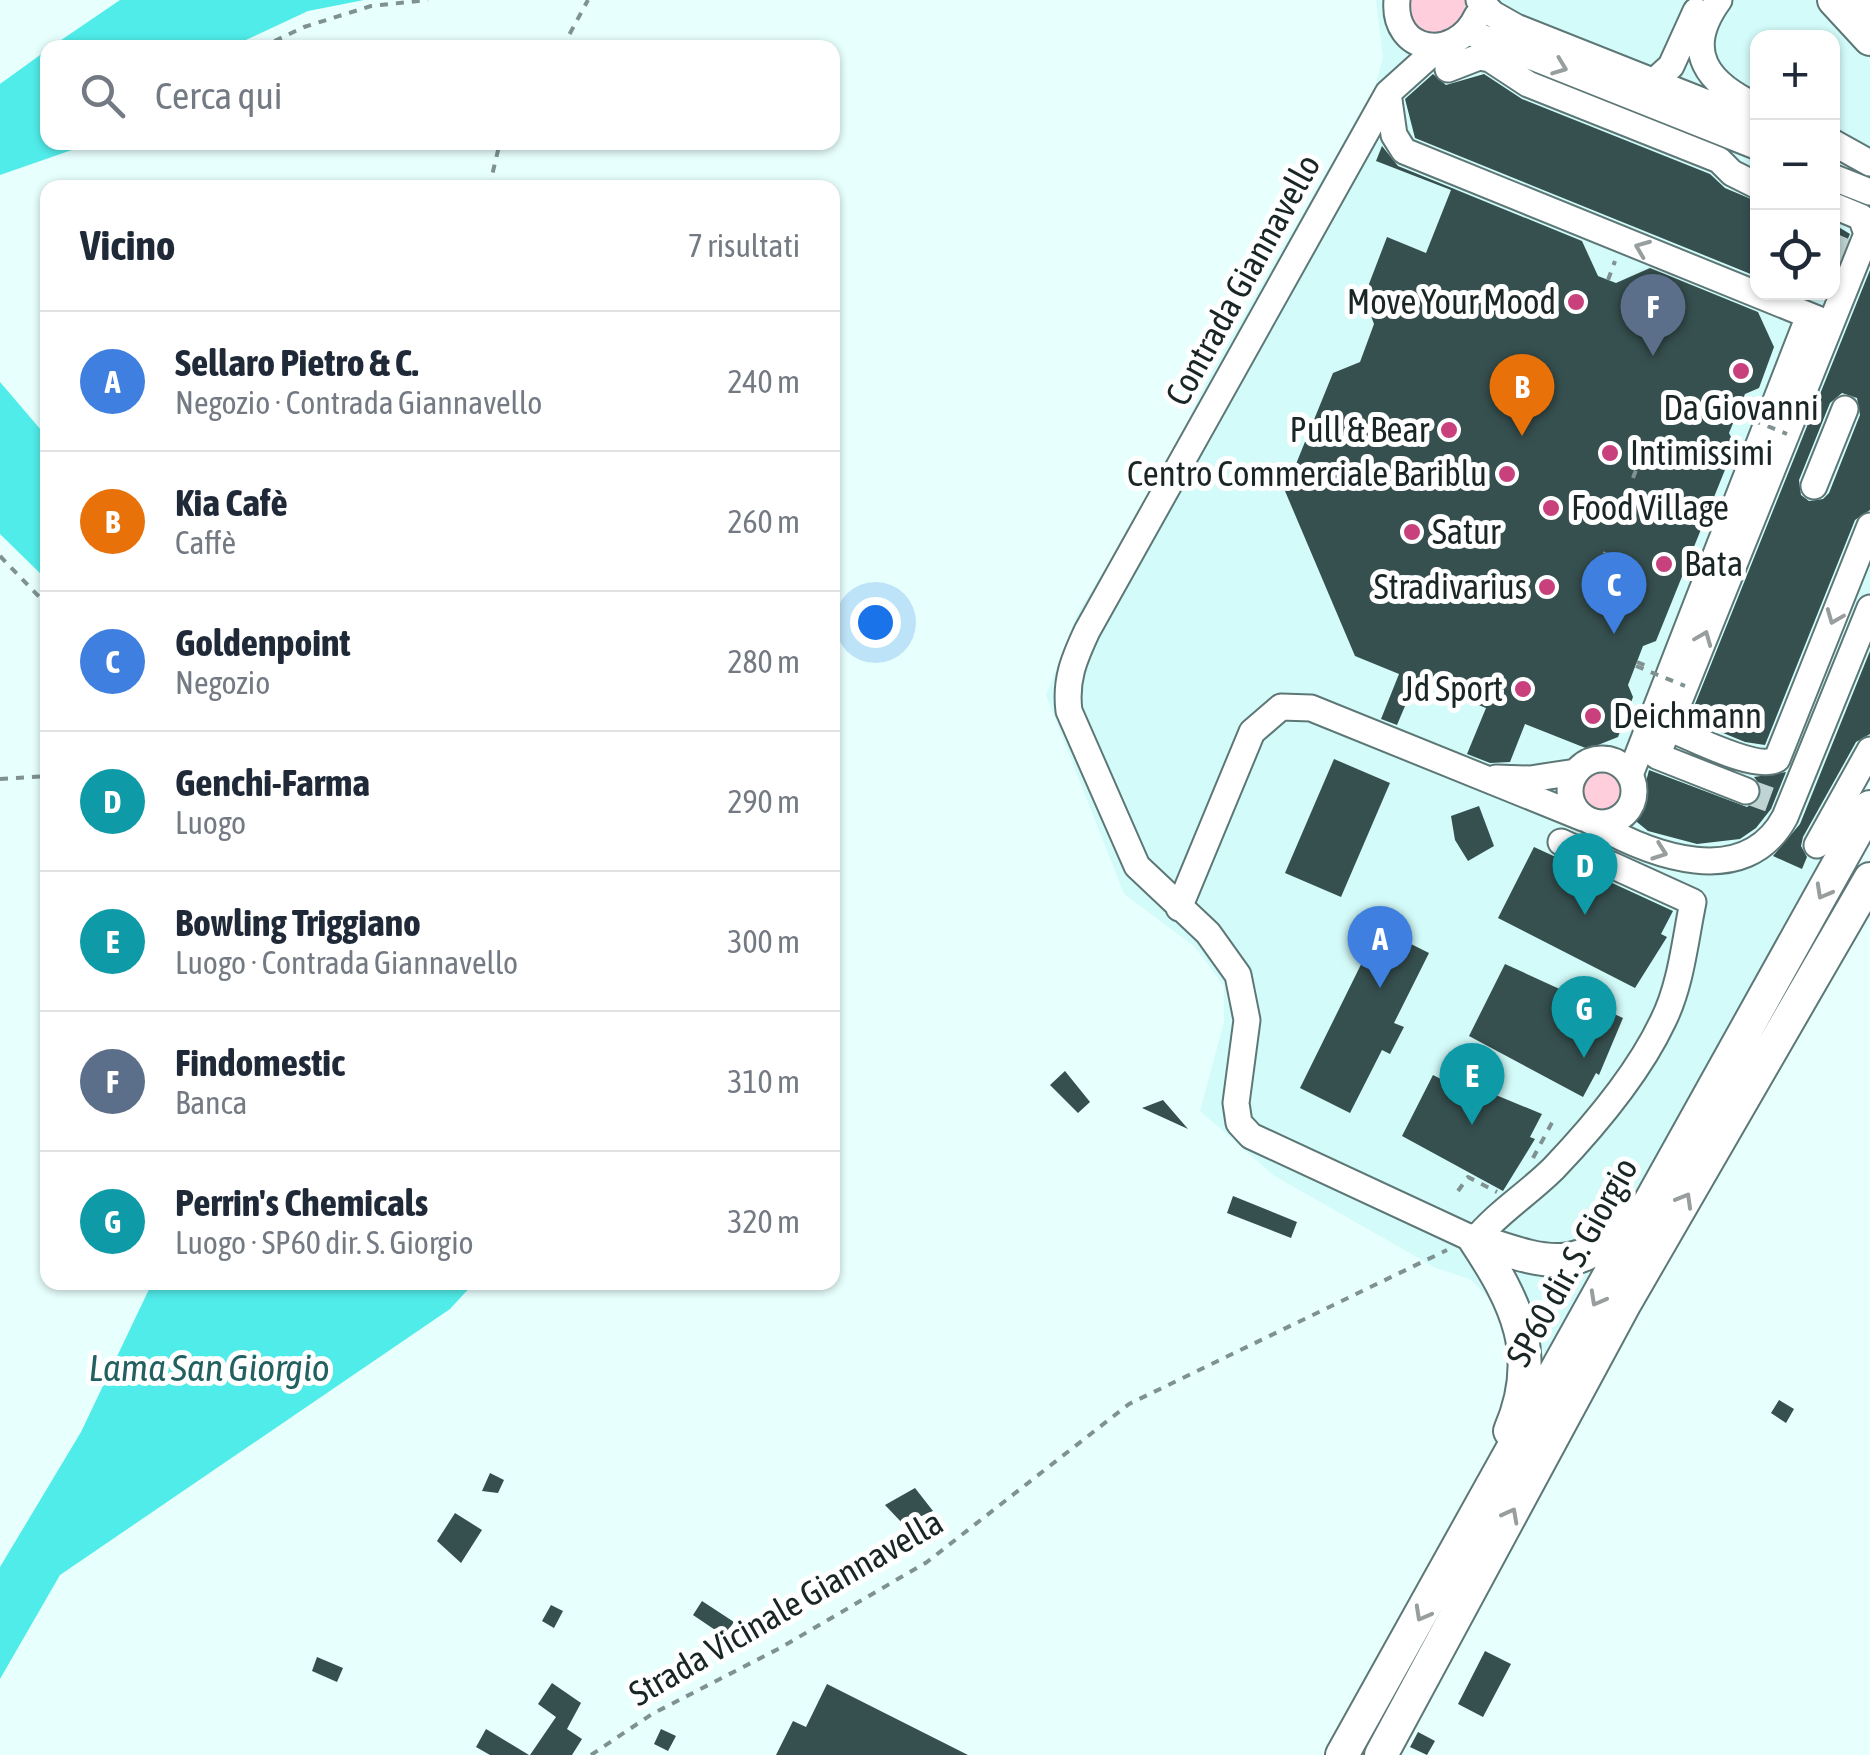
<!DOCTYPE html>
<html lang="it">
<head>
<meta charset="utf-8">
<style>
  :root { --surface:#fff; --page:#f6f6f7; --text:#1f2937; --muted:#747a83; --line:#e0e1e3; --accent:#c9417c }
  body { margin:0; font-family:"Asap Condensed",sans-serif; background:var(--page); color:var(--text) }
  .controls { position:absolute; right:30px; top:30px; display:grid; overflow:hidden; border-radius:20px; box-shadow:0 2px 8px #0004 }
  .controls button { width:90px; height:90px; display:grid; place-items:center; padding:0; border:0; border-bottom:2px solid var(--line); background:var(--surface); color:var(--text); font:50px sans-serif }
  .you { position:absolute; left:875px; top:622px; width:35px; height:35px; margin:-25px; border:8px solid #fff; border-radius:50%; background:#1a73e8; box-shadow:0 0 0 15px #1a73e833 }
  .badge { display:grid; place-items:center; width:65px; height:65px; border-radius:50%; background:var(--accent); color:#fff; font-size:32px; font-weight:700 }
  .pin { position:absolute; translate:-50% -82px; filter:drop-shadow(0 2px 5px #0008) }
  .pin::after { content:''; position:absolute; top:52px; width:35px; height:30px; background:inherit; clip-path:polygon(0 0,100% 0,50% 100%) }
  .list { margin:0; padding:0; list-style:none }
  h2 { display:flex; justify-content:space-between; align-items:center; height:130px; margin:0; padding:0 40px; font-size:42px }
  h2 small { font-size:32px; font-weight:400; color:var(--muted) }
  .list li { display:grid; grid-template-columns:65px 1fr auto; gap:30px; align-items:center; box-sizing:border-box; height:140px; padding:0 40px; border-top:2px solid var(--line) }
  .list b { display:block; font-size:38px; white-space:nowrap }
  .list p { margin:0; font-size:32px; white-space:nowrap; color:var(--muted) }
  .list em { font-size:32px; font-style:normal; color:var(--muted) }
  .icon { flex:none; width:55px; height:55px; fill:none; stroke:currentColor; stroke-width:2; stroke-linecap:round; stroke-linejoin:round }
  .map { position:relative; flex:none; width:1870px; height:1755px; overflow:hidden }
  .search { position:absolute; background:var(--surface); box-shadow:0 2px 8px #0004; left:40px; top:40px; width:800px; height:110px; display:flex; align-items:center; gap:25px; box-sizing:border-box; padding:0 35px; border-radius:20px; color:var(--muted); font-size:38px }
  .panel { position:absolute; background:var(--surface); box-shadow:0 2px 8px #0004; left:40px; top:180px; width:800px; height:1110px; border-radius:20px }
  .map>svg:first-child { display:block }
  .built { fill:#d3fbf9; fill-rule:evenodd }
  .green { fill:#fecedd }
  .water { fill:#50ece9 }
  .building { fill:#36504f; fill-rule:evenodd }
  .lines { fill:none; stroke-linecap:round; stroke-linejoin:round }
  .minor-tunnel { stroke:#bed3d2; stroke-width:25; stroke-dasharray:25 12; stroke-linecap:butt }
  .minor-casing { stroke:#5d7776; stroke-width:29 }
  .major-casing { stroke:#5d7776; stroke-width:36 }
  .path { stroke:#7f9190; stroke-width:4; stroke-dasharray:8 8; stroke-linecap:butt }
  .minor { stroke:#fff; stroke-width:25 }
  .major { stroke:#fff; stroke-width:32 }
  .path-bridge { stroke:#7f9190; stroke-width:4; stroke-dasharray:8 8; stroke-linecap:butt }
  .oneway { stroke:#989d9d }
  .poi-dot { fill:#c9417c; stroke:#fff; stroke-width:4 }
  .labels { text-anchor:middle; stroke-width:10; stroke-linejoin:round; paint-order:stroke }
  .street-label { font-size:35px; fill:#1a2525; stroke:#fff }
  .poi-label { font-size:35px; fill:#1a2525; stroke:#fff; text-anchor:end }
  .water-label { font-size:38px; font-style:italic; fill:#226160; stroke:#fff }
</style>
</head>
<body>
<div class="map">
<svg width="1870" height="1755" viewBox="0 0 1870 1755">
  <rect width="100%" height="100%" fill="#e7fffd"/>
  <path class="built" d="M1376 0H1870V777L1549 1357 1470 1279 1436 1268 1273 1175 1200 1111 1224 1022V986L1194 946 1124 894 1046 695 1078 613 1152 493 1210 376 1375 87 1383 57ZM1758 38H1832V292H1758Z"/>
  <path class="green" d="M1410 0H1465V14L1443 35 1426 33 1413 21Z
    M1580 792a23 23 0 1 1 46 0a23 23 0 1 1-46 0Z"/>
  <path class="water" d="M120 0H364L308 11 231 47H51Z
    M47 50 48 142 92 143 0 175V84Z
    M0 382 47 437V580L0 534Z
    M152 1283H474L450 1309 60 1575 0 1679V1567L81 1432Z"/>
  <path class="building" d="M1433 74 1446 85 1484 74 1522 99 1710 174 1725 188 1758 202V277L1415 138 1405 99Z
    M1382 146 1398 166 1582 241 1598 276 1616 283 1650 268 1758 312 1774 347 1759 388 1745 394 1729 433 1735 445 1656 641 1643 646 1628 685 1633 697 1618 737 1588 749 1525 724 1510 762 1490 763 1467 754 1486 708 1416 680 1397 725 1381 719 1399 674 1355 656 1285 491 1333 373 1360 362 1374 324 1364 297 1387 237 1426 253 1451 190 1376 161Z
    M1832 223 1850 234 1832 276Z
    M1870 270V510L1855 520 1765 745 1745 742 1689 719ZM1842 393 1857 398 1860 415 1829 493 1823 499 1809 501 1801 495 1799 480 1830 403Z
    M1870 651V734L1856 742 1803 837 1801 846 1807 857 1802 869 1773 856 1800 824Z
    M1334 759 1390 783 1341 897 1285 873Z
    M1649 770 1747 807 1761 796 1762 788 1754 777 1786 772 1771 809 1756 828 1740 839 1697 844 1648 831 1632 818 1640 805Z
    M1479 806 1494 846 1468 861 1455 840 1451 816Z
    M1534 847 1673 911 1661 934 1667 937 1635 988 1498 918Z
    M1379 928 1429 953 1394 1023 1404 1027 1390 1054 1382 1050 1350 1113 1300 1088Z
    M1505 964 1623 1018 1599 1075 1596 1073 1583 1097 1469 1036Z
    M1065 1071 1090 1102 1078 1113 1050 1085Z
    M1433 1075 1463 1090 1467 1083 1542 1114 1530 1137 1535 1139 1503 1191 1402 1136Z
    M1163 1100 1188 1129 1142 1108Z
    M1233 1196 1297 1222 1291 1238 1227 1213Z
    M1779 1400 1794 1409 1786 1423 1771 1413Z
    M490 1473 504 1480 498 1493 482 1491Z
    M915 1488 933 1511 903 1524 885 1505Z
    M455 1513 482 1530 461 1563 437 1541Z
    M702 1601 734 1622 724 1636 693 1615Z
    M551 1605 563 1611 554 1628 542 1621Z
    M1485 1651 1511 1664 1483 1717 1458 1704Z
    M317 1657 343 1668 337 1682 312 1671Z
    M552 1683 581 1703 567 1729 582 1739 572 1755H530L556 1717 538 1704Z
    M827 1684 968 1755H776L793 1721 806 1727Z
    M486 1729 529 1755H490L476 1747Z
    M661 1729 676 1736 668 1751 654 1744Z
    M1418 1732 1435 1741 1427 1755 1410 1747Z"/>
  <g class="lines">
    <path class="minor-tunnel" d="M1832 259 1849 219
      M1805 326 1819 292
      M1746 791 1776 802"/>
    <defs>
      <path id="minor" d="M1397 0C1392 53 1455 63 1477 16
        M1479 0 1493 14 1516 27 1758 123
        M1719 0C1681 52 1708 84 1758 107
        M1469 32 1758 147
        M1438 48 1388 93 1087 631C1074 659 1065 680 1069 711L1137 866 1208 933 1238 975 1247 1020 1236 1103 1239 1123 1251 1136 1475 1240C1498 1212 1528 1194 1554 1168 1593 1127 1639 1072 1663 1021 1681 985 1685 941 1693 902L1561 842
        M1448 69 1479 57 1490 59 1528 84 1719 160 1732 173 1758 186
        M1660 76 1671 66 1696 11
        M1388 93 1394 135 1404 151 1830 324
        M1832 142 1870 163
        M1832 177 1870 192
        M1814 486 1845 409
        M1668 728C1692 737 1757 772 1777 759L1870 526
        M1570 791a32 32 0 1 1 64 0a32 32 0 1 1-64 0Z
        M1630 775 1805 326
        M1496 778 1530 779 1576 772
        M1746 791 1657 756 1867 234 1861 217 1832 205
        M1594 823C1650 855 1745 892 1785 817L1870 608
        M1817 845 1870 750
        M1179 908 1252 732 1281 707 1311 708 1583 818"/>
      <path id="major" d="M1834 0 1870 39
        M1868 0 1870 2
        M1475 1240C1540 1261 1585 1282 1629 1211
        M1475 1240C1516 1302 1543 1355 1510 1431
        M1342 1755 1870 807
        M1381 1755 1625 1303 1870 879"/>
    </defs>
    <use href="#minor" class="minor-casing"/>
    <use href="#major" class="major-casing"/>
    <path class="path" d="M260 48 304 27 371 6 428 0
      M562 48 588 0
      M489 188 500 142
      M1608 280 1615 261
      M1736 417 1746 421
      M1633 478 1645 446
      M0 556 48 606
      M1592 583 1605 552
      M1637 662 1649 667
      M0 779 48 776
      M1533 1158 1555 1117
      M1458 1191 1468 1177 1497 1192
      M591 1755 652 1714 780 1648 927 1562 1129 1404 1447 1250"/>
    <use href="#minor" class="minor"/>
    <use href="#major" class="major"/>
    <path class="path-bridge" d="M1738 414 1787 434
      M1692 551 1733 567
      M1636 666 1685 686"/>
  </g>
  <defs><path id="oneway-chevron" d="M-2-3.5L2.5 0L-2 3.5" fill="none" stroke-width="1.6" stroke-linecap="round" stroke-linejoin="round" transform="scale(2.5)"/></defs>
  <g class="oneway">
    <use href="#oneway-chevron" transform="translate(1560 67) rotate(21)"/>
    <use href="#oneway-chevron" transform="translate(1642 248) rotate(-158)"/>
    <use href="#oneway-chevron" transform="translate(1834 617) rotate(112)"/>
    <use href="#oneway-chevron" transform="translate(1704 638) rotate(-68)"/>
    <use href="#oneway-chevron" transform="translate(1660 852) rotate(20)"/>
    <use href="#oneway-chevron" transform="translate(1823 892) rotate(119)"/>
    <use href="#oneway-chevron" transform="translate(1685 1200) rotate(-60)"/>
    <use href="#oneway-chevron" transform="translate(1597 1299) rotate(119)"/>
    <use href="#oneway-chevron" transform="translate(1511 1515) rotate(-62)"/>
    <use href="#oneway-chevron" transform="translate(1422 1614) rotate(119)"/>
  </g>
  <g class="poi-dot">
    <circle cx="1576" cy="302" r="10"/>
    <circle cx="1741" cy="371" r="10"/>
    <circle cx="1449" cy="430" r="10"/>
    <circle cx="1610" cy="453" r="10"/>
    <circle cx="1507" cy="474" r="10"/>
    <circle cx="1551" cy="508" r="10"/>
    <circle cx="1412" cy="532" r="10"/>
    <circle cx="1664" cy="564" r="10"/>
    <circle cx="1547" cy="587" r="10"/>
    <circle cx="1523" cy="689" r="10"/>
    <circle cx="1593" cy="716" r="10"/>
  </g>
  <g class="labels">
    <g class="street-label">
      <text transform="translate(1243 280) rotate(-61)" y="12">Contrada Giannavello</text>
      <text transform="translate(1572 1262) rotate(-61)" y="12">SP60 dir. S. Giorgio</text>
      <text transform="translate(786 1608) rotate(-30)" y="12">Strada Vicinale Giannavella</text>
    </g>
    <g class="poi-label">
      <text x="1556" y="314">Move Your Mood</text>
      <text x="1741" y="420" text-anchor="middle">Da Giovanni</text>
      <text x="1429" y="442">Pull &amp; Bear</text>
      <text x="1630" y="465" text-anchor="start">Intimissimi</text>
      <text x="1487" y="486">Centro Commerciale Bariblu</text>
      <text x="1571" y="520" text-anchor="start">Food Village</text>
      <text x="1432" y="544" text-anchor="start">Satur</text>
      <text x="1684" y="576" text-anchor="start">Bata</text>
      <text x="1527" y="599">Stradivarius</text>
      <text x="1503" y="701">Jd Sport</text>
      <text x="1613" y="728" text-anchor="start">Deichmann</text>
    </g>
    <g class="water-label">
      <text x="209" y="1381">Lama San Giorgio</text>
    </g>
  </g>
</svg>
<div class="controls">
<button>+</button>
<button>−</button>
<button><svg class="icon" aria-label="locate" viewBox="0 0 24 24"><circle cx="12" cy="12" r="6"/><path d="M12 2v4M12 18v4M2 12h4M18 12h4"/></svg></button>
</div>
<div class="you"></div>
<div class="pin badge" style="left:1380px;top:988px;background:#3f7fe0">A</div>
<div class="pin badge" style="left:1522px;top:436px;background:#e8710a">B</div>
<div class="pin badge" style="left:1614px;top:634px;background:#3f7fe0">C</div>
<div class="pin badge" style="left:1585px;top:915px;background:#0f9aa8">D</div>
<div class="pin badge" style="left:1472px;top:1125px;background:#0f9aa8">E</div>
<div class="pin badge" style="left:1653px;top:356px;background:#5c6f8a">F</div>
<div class="pin badge" style="left:1584px;top:1058px;background:#0f9aa8">G</div>
<div class="search"><svg class="icon" aria-label="search" viewBox="0 0 24 24"><circle cx="10" cy="10" r="6"/><path d="M15 15l6 6"/></svg>Cerca qui</div>
<section class="panel">
<h2>Vicino<small>7 risultati</small></h2>
<ul class="list">
<li><span class="badge" style="background:#3f7fe0">A</span><div><b>Sellaro Pietro &amp; C.</b><p>Negozio · Contrada Giannavello</p></div><em>240 m</em></li>
<li><span class="badge" style="background:#e8710a">B</span><div><b>Kia Cafè</b><p>Caffè</p></div><em>260 m</em></li>
<li><span class="badge" style="background:#3f7fe0">C</span><div><b>Goldenpoint</b><p>Negozio</p></div><em>280 m</em></li>
<li><span class="badge" style="background:#0f9aa8">D</span><div><b>Genchi-Farma</b><p>Luogo</p></div><em>290 m</em></li>
<li><span class="badge" style="background:#0f9aa8">E</span><div><b>Bowling Triggiano</b><p>Luogo · Contrada Giannavello</p></div><em>300 m</em></li>
<li><span class="badge" style="background:#5c6f8a">F</span><div><b>Findomestic</b><p>Banca</p></div><em>310 m</em></li>
<li><span class="badge" style="background:#0f9aa8">G</span><div><b>Perrin's Chemicals</b><p>Luogo · SP60 dir. S. Giorgio</p></div><em>320 m</em></li>
</ul>
</section>
</div>
</body>
</html>
